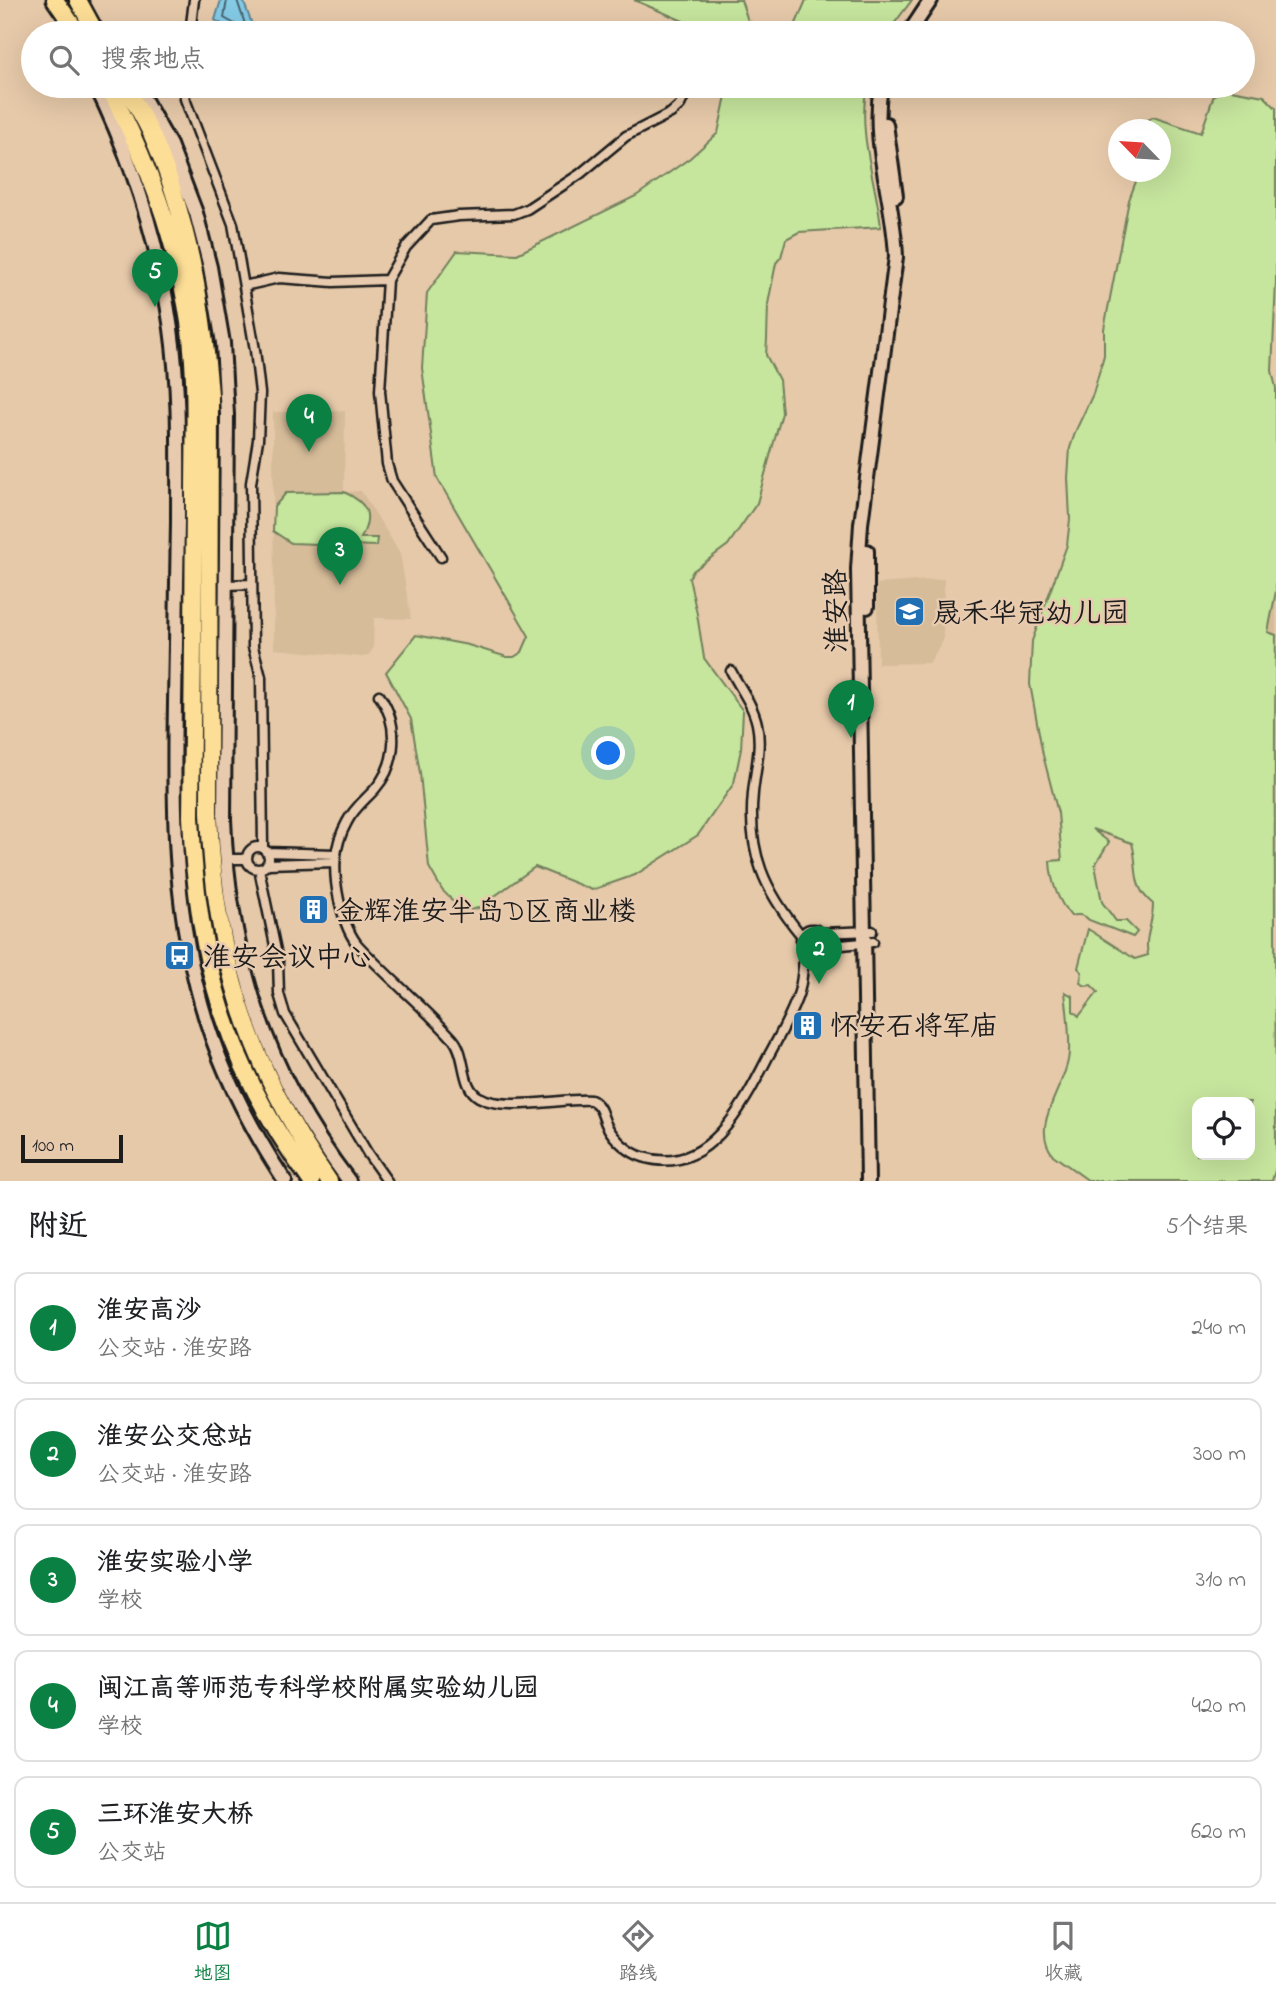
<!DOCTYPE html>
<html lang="zh">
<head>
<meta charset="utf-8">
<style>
  :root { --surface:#fff; --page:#f2f2f2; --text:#202124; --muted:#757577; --line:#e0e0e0; --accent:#0b8043 }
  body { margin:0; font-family:"Indie Flower","LXGW WenKai TC",sans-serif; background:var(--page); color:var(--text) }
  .controls { position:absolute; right:21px; bottom:21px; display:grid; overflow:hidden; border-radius:14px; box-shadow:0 7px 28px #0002 }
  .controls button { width:63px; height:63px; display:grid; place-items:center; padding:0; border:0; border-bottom:2px solid var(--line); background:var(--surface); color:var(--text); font:35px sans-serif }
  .compass { position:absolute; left:1108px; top:119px; width:63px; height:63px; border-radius:50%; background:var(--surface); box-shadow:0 7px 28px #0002; rotate:295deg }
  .scale { position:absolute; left:21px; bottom:18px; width:102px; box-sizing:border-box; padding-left:7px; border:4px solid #1c1c1c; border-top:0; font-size:19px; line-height:24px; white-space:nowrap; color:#1c1c1c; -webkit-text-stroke:5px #e8cbaf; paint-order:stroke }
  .you { position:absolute; left:609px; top:754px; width:24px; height:24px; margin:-18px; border:5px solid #fff; border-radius:50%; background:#1a73e8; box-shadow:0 0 0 10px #1a73e833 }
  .badge { display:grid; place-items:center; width:46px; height:46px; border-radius:50%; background:var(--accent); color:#fff; font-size:23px; font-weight:700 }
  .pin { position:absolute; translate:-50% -58px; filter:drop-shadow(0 2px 4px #0008) }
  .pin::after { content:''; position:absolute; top:37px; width:24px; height:21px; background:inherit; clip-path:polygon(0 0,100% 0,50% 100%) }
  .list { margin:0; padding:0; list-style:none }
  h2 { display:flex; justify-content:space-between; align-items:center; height:91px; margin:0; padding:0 28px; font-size:30px }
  h2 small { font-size:23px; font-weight:400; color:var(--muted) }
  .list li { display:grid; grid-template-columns:46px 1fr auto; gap:21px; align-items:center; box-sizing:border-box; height:112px; margin:0 14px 14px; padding:0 14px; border:2px solid var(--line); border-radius:14px }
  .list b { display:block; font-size:26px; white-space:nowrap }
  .list p { margin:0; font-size:23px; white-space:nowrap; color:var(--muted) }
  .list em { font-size:23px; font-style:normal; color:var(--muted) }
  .icon { flex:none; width:38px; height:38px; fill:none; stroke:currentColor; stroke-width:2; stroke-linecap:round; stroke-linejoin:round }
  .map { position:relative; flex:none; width:1276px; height:1181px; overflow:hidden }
  .search { position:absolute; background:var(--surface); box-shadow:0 7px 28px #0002; left:21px; right:21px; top:21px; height:77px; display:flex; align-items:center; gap:18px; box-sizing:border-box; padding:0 24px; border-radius:38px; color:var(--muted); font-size:26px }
  .sheet { height:721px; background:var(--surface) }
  nav { display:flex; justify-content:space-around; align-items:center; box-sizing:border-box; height:98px; border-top:2px solid var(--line); background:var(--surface); font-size:19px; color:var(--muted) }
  nav a { display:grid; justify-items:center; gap:4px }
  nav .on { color:var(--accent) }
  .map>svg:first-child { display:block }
  .built { fill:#d6bc99 }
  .green { fill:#c6e59d; stroke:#71805c; stroke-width:2; fill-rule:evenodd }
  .water { fill:#85cbe6; stroke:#5b8595; stroke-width:2 }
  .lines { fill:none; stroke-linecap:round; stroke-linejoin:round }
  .shore { stroke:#46626d; stroke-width:2 }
  .street-casing { stroke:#1c1c1c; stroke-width:13 }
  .secondary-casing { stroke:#1c1c1c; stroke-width:18 }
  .highway-casing { stroke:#1c1c1c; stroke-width:21 }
  .street { stroke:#e8cbaf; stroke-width:8 }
  .secondary { stroke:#e8cbaf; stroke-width:12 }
  .highway { stroke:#fdde96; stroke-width:16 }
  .labels { text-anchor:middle; stroke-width:5; stroke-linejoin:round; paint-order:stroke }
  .street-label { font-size:28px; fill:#1c1c1c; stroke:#e8cbaf }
  .poi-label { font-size:28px; fill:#1c1c1c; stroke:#e8cbaf; text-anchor:start }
</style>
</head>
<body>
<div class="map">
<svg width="1276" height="1181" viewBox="0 0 1276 1181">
  <rect width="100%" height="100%" fill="#e6c9a9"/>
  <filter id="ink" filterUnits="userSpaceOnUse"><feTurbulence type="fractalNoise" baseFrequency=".0143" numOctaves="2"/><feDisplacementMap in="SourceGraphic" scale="14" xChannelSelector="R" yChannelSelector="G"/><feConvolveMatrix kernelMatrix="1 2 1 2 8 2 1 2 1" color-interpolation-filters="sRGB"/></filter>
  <g filter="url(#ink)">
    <path class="built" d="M345 411 344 492 361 491 400 553 411 619 374 618 373 648 370 654 363 657 274 649 273 412Z
      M944 579 943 641 929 663 878 664 877 584Z
      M1276 591V930L1273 883 1275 714 1268 633Z"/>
    <path class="green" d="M634 0H741L748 21 774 33H701L683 21Z
      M806 0H912L887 33H792Z
      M728 86H867C857 133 876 181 881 227L799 232 786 239 781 257 776 263 768 304 767 339 766 355 779 380 782 413 757 503 728 545 693 571 689 578 697 614 704 658 743 711 741 749 734 783 698 835 635 875 592 890 535 867 478 908 470 910 456 904 442 890 429 867 420 773 411 719 386 672 416 635 468 645 507 657H514L522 652 529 636 437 478 422 368 427 293 457 251 517 254 636 196 690 158 718 133Z
      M1225 89 1264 96 1276 108V282L1272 371 1276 388V591L1268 632 1276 635C1273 812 1276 990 1276 1167L1272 1181H1089L1053 1155C1028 1124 1068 1085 1069 1052 1070 1032 1067 1011 1065 992L1073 996V1011L1079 1016 1098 992 1091 985 1086 986 1080 983 1082 972 1078 968 1088 929 1135 959 1148 955C1144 936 1153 924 1153 904 1130 885 1139 868 1132 843L1092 829 1109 842 1095 865 1102 902 1116 921H1126L1137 932 1133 937 1089 920C1084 914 1078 914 1071 916 1058 901 1051 881 1050 861L1062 860 1058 813 1043 755 1030 684 1032 641 1067 545 1070 519 1068 478 1070 448 1076 430 1093 394 1104 355V329L1129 200 1138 176 1136 172H1160V130L1133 129 1153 117 1201 133 1214 95ZM1197 1102H1250V1155H1197Z
      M344 492C368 503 373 515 361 538H377L376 546 291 543 273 531 274 507 286 493Z"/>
    <path class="water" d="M221 0H243L253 27 249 32H236L215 20Z"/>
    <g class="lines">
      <path class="shore" d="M227 0 224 18 242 28 245 24 237 0"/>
      <defs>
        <path id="street" d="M190 33 194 0
          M184 86 185 99 233 224 255 350 260 393 258 440 251 483 253 647 261 677 263 848
          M244 286 279 278 333 282 387 280
          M441 557 392 481 387 464 380 391 387 280 406 247 431 220 459 216 514 214 527 209 580 174 626 136 671 113 680 105 689 86
          M227 585 252 584
          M731 671C740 688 753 705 757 724 762 747 755 771 753 793 747 853 765 891 801 935
          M379 695C399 723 398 763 375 789 365 800 354 808 347 822 333 847 333 872 339 900 343 916 347 931 357 944 387 977 423 1006 453 1039 467 1055 460 1086 479 1097 505 1112 561 1098 591 1100 602 1105 602 1117 607 1126 614 1139 629 1153 643 1157 709 1178 745 1102 769 1055 780 1035 792 1014 799 992 803 978 803 963 805 949
          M247 858a11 11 0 1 1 22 0a11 11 0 1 1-22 0Z
          M266 852 335 854
          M226 859H247
          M267 864 335 862
          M259 869 278 960 279 994 285 1014 368 1154 387 1181
          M801 940a11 11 0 1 1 22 0a11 11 0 1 1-22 0Z
          M821 933 872 931
          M821 947 873 942"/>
        <path id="secondary" d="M909 33 931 0
          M96 86C133 162 159 245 171 329 180 393 178 457 178 522 177 582 176 643 175 703 173 814 173 916 207 1023 225 1079 253 1132 285 1181
          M137 86 170 145 196 213 210 267 223 343 227 415 224 819C229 956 265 1071 349 1181
          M886 124 896 196
          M867 551V607
          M868 1181 858 569 861 524 896 257C894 199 871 145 881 86"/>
        <path id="highway" d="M55 0 78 33
          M78 0 96 33
          M108 86C145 155 172 226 186 304 198 367 194 431 194 494 194 602 192 709 191 817 197 959 226 1065 311 1181
          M125 86C134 101 143 117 151 133 188 216 203 306 210 395L209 812C214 953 247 1064 329 1181"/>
      </defs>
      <use href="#street" class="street-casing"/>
      <use href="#secondary" class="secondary-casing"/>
      <use href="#highway" class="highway-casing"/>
      <use href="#street" class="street"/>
      <use href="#secondary" class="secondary"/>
      <use href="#highway" class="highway"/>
    </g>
  </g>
  <defs>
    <symbol id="school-square" viewBox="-11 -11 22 22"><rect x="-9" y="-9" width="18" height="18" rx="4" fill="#1f6fb2" stroke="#e8cbaf"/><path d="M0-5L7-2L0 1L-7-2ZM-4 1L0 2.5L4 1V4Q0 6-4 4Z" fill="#fff"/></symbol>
    <symbol id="building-square" viewBox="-11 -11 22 22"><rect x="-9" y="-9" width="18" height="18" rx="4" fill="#1f6fb2" stroke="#e8cbaf"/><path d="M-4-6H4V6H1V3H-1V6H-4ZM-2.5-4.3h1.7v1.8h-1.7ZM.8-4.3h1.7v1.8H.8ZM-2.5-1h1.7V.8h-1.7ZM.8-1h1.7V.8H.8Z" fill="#fff"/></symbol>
    <symbol id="bus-square" viewBox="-11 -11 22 22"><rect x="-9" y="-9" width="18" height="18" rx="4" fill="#1f6fb2" stroke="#e8cbaf"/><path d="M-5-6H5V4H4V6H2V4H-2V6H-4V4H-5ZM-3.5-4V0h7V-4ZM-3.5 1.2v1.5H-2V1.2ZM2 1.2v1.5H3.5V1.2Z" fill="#fff"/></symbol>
  </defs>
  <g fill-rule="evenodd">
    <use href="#school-square" x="892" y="594" width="35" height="35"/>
    <use href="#building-square" x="296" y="892" width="35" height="35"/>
    <use href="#bus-square" x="162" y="938" width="35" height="35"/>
    <use href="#building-square" x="790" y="1008" width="35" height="35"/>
  </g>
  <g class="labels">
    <g class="street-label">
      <text transform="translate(835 611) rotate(-91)" y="10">淮安路</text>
    </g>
    <g class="poi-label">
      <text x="933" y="622">晟禾华冠幼儿园</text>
      <text x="336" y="920">金辉淮安半岛D区商业楼</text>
      <text x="203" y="966">淮安会议中心</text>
      <text x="830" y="1035">怀安石将军庙</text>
    </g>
  </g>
</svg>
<div class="controls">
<button><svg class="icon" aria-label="locate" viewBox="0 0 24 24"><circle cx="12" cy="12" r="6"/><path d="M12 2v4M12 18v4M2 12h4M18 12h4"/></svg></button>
</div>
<svg class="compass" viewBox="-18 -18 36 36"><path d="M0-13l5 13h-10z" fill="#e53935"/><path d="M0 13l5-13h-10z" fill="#757577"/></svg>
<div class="scale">100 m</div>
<div class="you"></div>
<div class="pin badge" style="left:851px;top:738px">1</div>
<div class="pin badge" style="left:819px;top:984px">2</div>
<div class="pin badge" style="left:340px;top:585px">3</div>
<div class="pin badge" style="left:309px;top:452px">4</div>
<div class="pin badge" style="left:155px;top:307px">5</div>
<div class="search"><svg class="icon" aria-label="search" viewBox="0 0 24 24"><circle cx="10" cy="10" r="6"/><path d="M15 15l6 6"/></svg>搜索地点</div>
</div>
<section class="sheet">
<h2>附近<small>5个结果</small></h2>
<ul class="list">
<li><span class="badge">1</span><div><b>淮安高沙</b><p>公交站 · 淮安路</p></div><em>240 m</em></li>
<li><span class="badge">2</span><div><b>淮安公交总站</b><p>公交站 · 淮安路</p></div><em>300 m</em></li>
<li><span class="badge">3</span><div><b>淮安实验小学</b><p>学校</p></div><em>310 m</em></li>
<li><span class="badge">4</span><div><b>闽江高等师范专科学校附属实验幼儿园</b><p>学校</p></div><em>420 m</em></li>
<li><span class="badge">5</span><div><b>三环淮安大桥</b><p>公交站</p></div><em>620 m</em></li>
</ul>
</section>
<nav>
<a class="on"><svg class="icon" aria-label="map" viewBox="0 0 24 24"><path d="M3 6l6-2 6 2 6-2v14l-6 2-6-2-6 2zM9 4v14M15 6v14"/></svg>地图</a>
<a><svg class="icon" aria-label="directions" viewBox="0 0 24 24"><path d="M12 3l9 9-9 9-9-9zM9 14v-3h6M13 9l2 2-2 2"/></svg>路线</a>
<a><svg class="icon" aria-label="saved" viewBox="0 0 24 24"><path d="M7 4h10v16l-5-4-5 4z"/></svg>收藏</a>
</nav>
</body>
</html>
